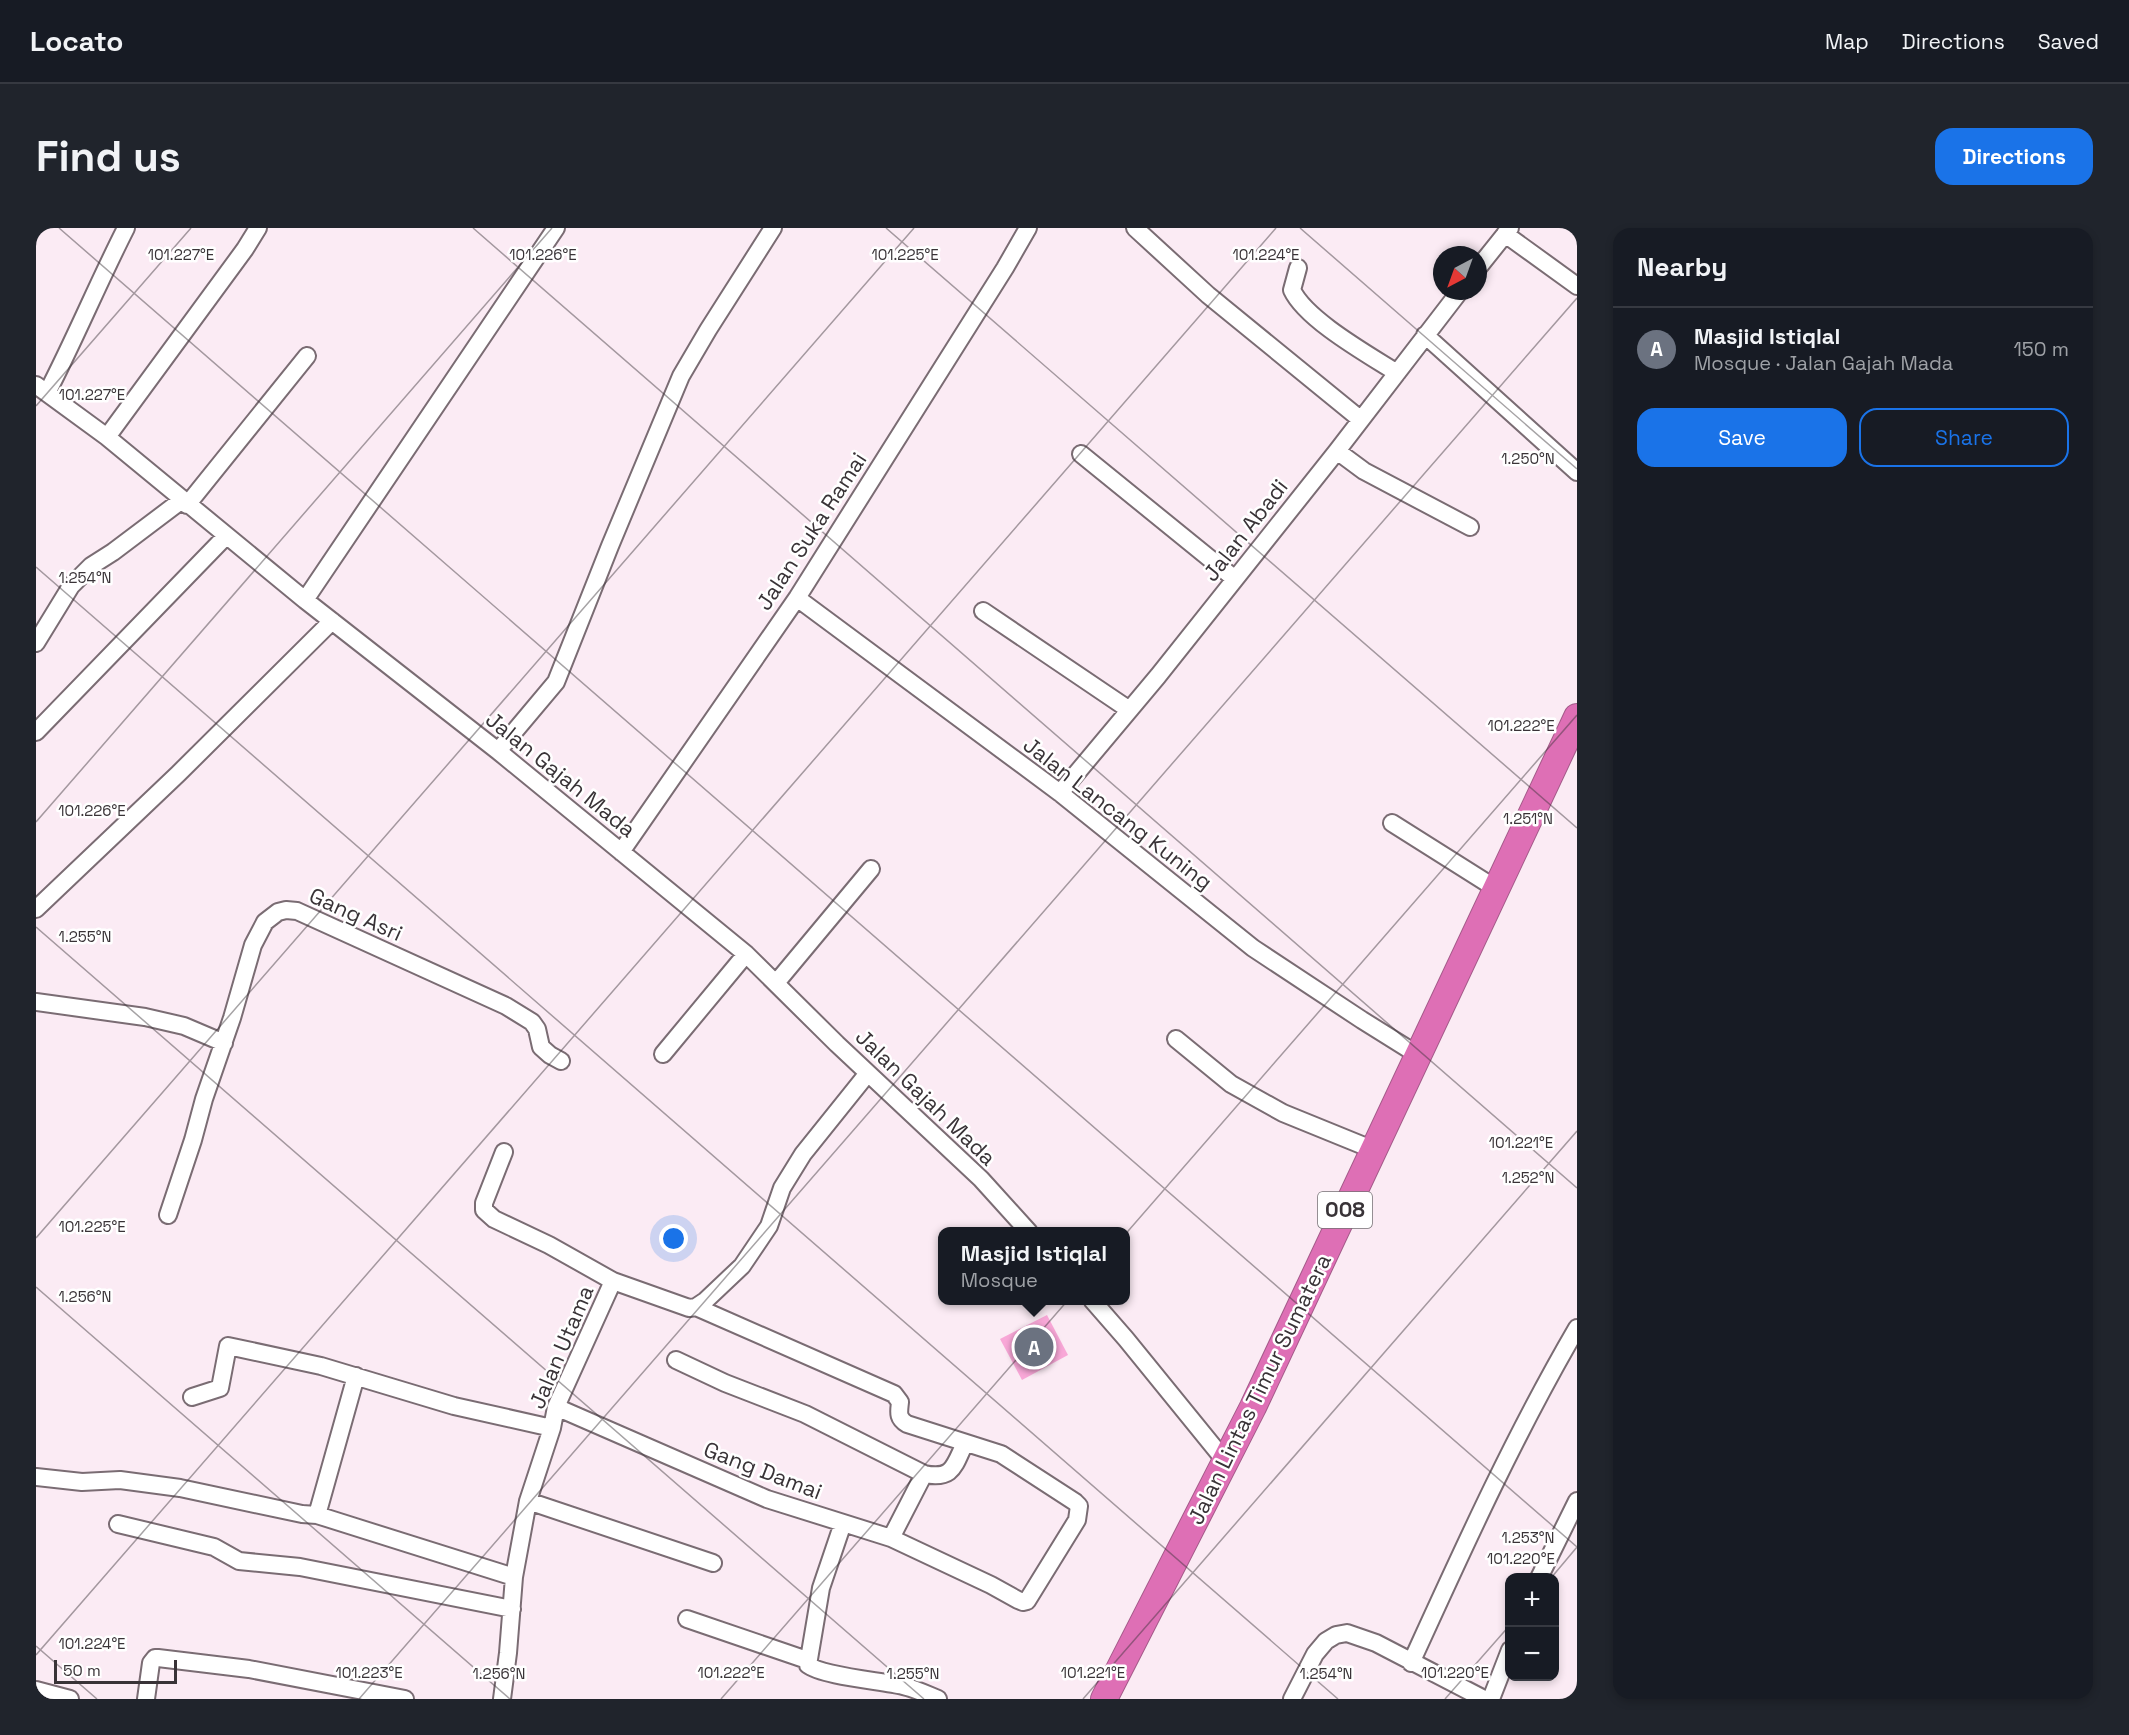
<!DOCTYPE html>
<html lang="en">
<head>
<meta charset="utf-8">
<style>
  :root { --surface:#171b24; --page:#20242c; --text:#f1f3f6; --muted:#9ea1a6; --line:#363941; --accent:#1a73e8 }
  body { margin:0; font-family:"Space Grotesk",sans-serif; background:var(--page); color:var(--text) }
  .controls { position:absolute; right:18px; bottom:18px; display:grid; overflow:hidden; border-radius:12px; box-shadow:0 3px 9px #0003 }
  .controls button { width:54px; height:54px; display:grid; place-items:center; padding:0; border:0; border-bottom:2px solid var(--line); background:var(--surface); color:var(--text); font:30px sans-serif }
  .compass { position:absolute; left:1397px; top:18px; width:54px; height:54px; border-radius:50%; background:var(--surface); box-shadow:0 3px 9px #0003; rotate:221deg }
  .scale { position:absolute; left:18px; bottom:15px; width:123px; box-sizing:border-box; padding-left:6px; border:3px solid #393337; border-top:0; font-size:16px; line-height:21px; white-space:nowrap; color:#393337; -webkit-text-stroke:4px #fff; paint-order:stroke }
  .you { position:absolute; left:638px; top:1011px; width:21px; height:21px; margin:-15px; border:4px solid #fff; border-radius:50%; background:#1a73e8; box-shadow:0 0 0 9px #1a73e833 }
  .badge { display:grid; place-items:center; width:39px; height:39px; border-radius:50%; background:var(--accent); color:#fff; font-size:20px; font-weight:700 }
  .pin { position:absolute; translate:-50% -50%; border:3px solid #fff; box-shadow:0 2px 6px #0006 }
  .popup { position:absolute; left:902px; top:999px; width:192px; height:78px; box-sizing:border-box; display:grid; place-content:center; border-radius:12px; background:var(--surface); filter:drop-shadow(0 2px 4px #0005); font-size:20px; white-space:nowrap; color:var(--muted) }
  .popup b { font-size:22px; color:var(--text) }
  .popup::after { content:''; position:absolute; left:50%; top:100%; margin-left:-12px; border:12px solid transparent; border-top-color:var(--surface) }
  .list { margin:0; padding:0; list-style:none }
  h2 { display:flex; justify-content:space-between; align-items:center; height:78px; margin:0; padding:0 24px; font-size:26px }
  h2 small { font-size:20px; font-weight:400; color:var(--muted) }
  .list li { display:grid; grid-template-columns:39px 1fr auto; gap:18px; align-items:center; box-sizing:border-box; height:84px; padding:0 24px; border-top:2px solid var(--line) }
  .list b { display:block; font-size:22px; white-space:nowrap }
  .list p { margin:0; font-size:20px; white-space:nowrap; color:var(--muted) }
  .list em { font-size:20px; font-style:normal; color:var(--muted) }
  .actions { display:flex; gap:12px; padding:18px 24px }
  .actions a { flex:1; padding:14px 0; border:2px solid var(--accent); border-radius:18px; text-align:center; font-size:21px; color:var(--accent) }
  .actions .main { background:var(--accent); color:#fff }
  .map { position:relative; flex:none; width:1541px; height:1471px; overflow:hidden; border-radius:18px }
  header { display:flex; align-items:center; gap:36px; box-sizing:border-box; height:84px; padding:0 30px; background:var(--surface); border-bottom:2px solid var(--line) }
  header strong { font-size:28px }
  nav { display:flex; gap:33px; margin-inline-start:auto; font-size:21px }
  .intro { display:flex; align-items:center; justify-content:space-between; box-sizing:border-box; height:144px; padding:0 36px }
  h1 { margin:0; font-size:42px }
  .button { padding:15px 27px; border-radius:18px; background:var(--accent); color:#fff; font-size:21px; font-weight:700 }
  main { display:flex; gap:36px; padding:0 36px }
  aside { flex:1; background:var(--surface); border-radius:18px; box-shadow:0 3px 9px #0003 }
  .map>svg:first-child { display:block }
  .building { fill:#f8a7d7 }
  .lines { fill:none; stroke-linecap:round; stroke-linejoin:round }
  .minor-casing { stroke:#7a6c73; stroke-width:20 }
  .highway-casing { stroke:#a45a89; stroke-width:28 }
  .minor { stroke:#fff; stroke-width:16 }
  .highway { stroke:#de6fb5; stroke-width:26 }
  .ticks { fill:none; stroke:#393337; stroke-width:1.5; stroke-opacity:0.45 }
  .labels { text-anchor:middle; stroke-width:5; stroke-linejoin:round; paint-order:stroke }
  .shield { fill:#fff; stroke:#747073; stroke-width:1.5 }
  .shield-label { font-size:21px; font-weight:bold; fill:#393337 }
  .street-label { font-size:22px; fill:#393337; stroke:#fff }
  .ticks-label { font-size:15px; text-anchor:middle; fill:#393337; stroke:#fff; stroke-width:5; stroke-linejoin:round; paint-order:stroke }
</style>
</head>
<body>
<header>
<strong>Locato</strong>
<nav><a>Map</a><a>Directions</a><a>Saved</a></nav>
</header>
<div class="intro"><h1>Find us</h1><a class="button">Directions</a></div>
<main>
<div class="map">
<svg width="1541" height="1471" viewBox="0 0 1541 1471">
  <rect width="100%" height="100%" fill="#fbebf4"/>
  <path class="building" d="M1011 1087 1032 1127 986 1152 964 1111Z"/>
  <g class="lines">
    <defs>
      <path id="minor" d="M1099 0 1172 67 1324 191
        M1469 6 1541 58
        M1262 40 1256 62C1270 92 1333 127 1361 145
        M1442 40 1474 0
        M1389 107 1541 244
        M0 157 71 209 269 372 462 523 710 726 801 816 945 951 993 1004
        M11 165C39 111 62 55 90 0
        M71 209 209 21 222 0
        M1301 223 1328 243 1434 299
        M1045 226 1199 351
        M151 277 271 128
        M761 370 1024 565 1217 720 1326 792 1382 827
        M269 372 520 0
        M947 383 1092 481
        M0 415 35 358 55 338 77 324 146 272
        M0 504 190 308
        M462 523 520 454 574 318 645 148 672 102 737 0
        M1024 565 1122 448 1301 223 1424 63
        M1356 595 1459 660
        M585 624 761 370 969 40 992 0
        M0 681 142 546 296 393
        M740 755 835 641
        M0 774 109 789 148 798 188 815
        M1140 811 1195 856 1247 885 1338 922
        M627 826 710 726
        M468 924 448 975V982L458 991 513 1017 577 1053
        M132 987 157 912 168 871 196 790 217 717 229 694 242 684 250 682 261 683 470 778 496 794 501 801 505 819 514 827 525 833
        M1056 1072 1090 1111 1190 1234
        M640 1132 689 1155 769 1186 888 1246C917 1252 918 1238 929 1215
        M156 1169 184 1160 192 1118 285 1138 418 1178 516 1200
        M520 1179 731 1271 855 1310 955 1357 982 1372 987 1374 991 1373 1041 1292 1043 1278 1039 1274 965 1226 871 1196C861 1190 863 1184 864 1174L858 1166 660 1079
        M0 1249 46 1254 84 1252 144 1260 266 1286 281 1287 478 1349
        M492 1273 677 1335
        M281 1287 320 1148
        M807 1295 785 1360 772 1437C786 1448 846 1453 867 1458 880 1461 890 1466 902 1471
        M82 1296 178 1319 203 1333 264 1339 476 1381
        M855 1310 888 1246
        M1503 1350 1541 1273
        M651 1391 771 1432
        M1375 1435C1427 1321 1478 1208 1541 1100
        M0 1462 34 1471
        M110 1471 115 1435 119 1430H122L213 1441 369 1471
        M466 1471 472 1425 478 1349 492 1273 516 1200 520 1179 577 1053 653 1080 660 1079 669 1073 706 1038 733 998 746 960 767 926 832 845
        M1256 1471 1279 1426 1290 1413 1300 1407 1311 1405 1340 1415 1448 1471
        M1455 1471 1474 1422"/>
      <path id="highway" d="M1068 1471 1217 1179 1541 489"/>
    </defs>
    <use href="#minor" class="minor-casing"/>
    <use href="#highway" class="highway-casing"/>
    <use href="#minor" class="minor"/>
    <use href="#highway" class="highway"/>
  </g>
  <path class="ticks" d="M23 0 1541 1319M437 0 1541 960M850 0 1541 600M1264 0 1541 241M0 178 155 0M0 339 1302 1471M0 594 516 0M0 699 888 1471M0 1010 878 0M0 1059 474 1471M1515 1350 1541 1319M0 1418 61 1471M0 1427 1240 0M323 1471 1541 70M685 1471 1541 487M1047 1471 1541 903M1409 1471 1474 1397"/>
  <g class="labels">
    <rect class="shield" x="1282" y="964" width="54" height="36" rx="4.5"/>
    <g class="shield-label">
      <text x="1309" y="989">008</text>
    </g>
    <g class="street-label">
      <text transform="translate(1209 302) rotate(-52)" y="8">Jalan Abadi</text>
      <text transform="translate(775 303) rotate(-57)" y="8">Jalan Suka Ramai</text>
      <text transform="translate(525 546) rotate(39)" y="8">Jalan Gajah Mada</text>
      <text transform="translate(1082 585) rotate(38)" y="8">Jalan Lancang Kuning</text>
      <text transform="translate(320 686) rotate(24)" y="8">Gang Asri</text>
      <text transform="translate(890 869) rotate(44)" y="8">Jalan Gajah Mada</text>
      <text transform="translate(525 1119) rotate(-67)" y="8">Jalan Utama</text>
      <text transform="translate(1223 1161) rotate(-64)" y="8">Jalan Lintas Timur Sumatera</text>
      <text transform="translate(727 1242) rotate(21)" y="8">Gang Damai</text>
    </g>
  </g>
  <g class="ticks-label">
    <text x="145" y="32">101.227°E</text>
    <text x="507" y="32">101.226°E</text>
    <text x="869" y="32">101.225°E</text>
    <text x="1230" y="32">101.224°E</text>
    <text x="56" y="172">101.227°E</text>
    <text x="1492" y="236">1.250°N</text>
    <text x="49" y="355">1.254°N</text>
    <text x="1485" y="503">101.222°E</text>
    <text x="56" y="588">101.226°E</text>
    <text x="1492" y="596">1.251°N</text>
    <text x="49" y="714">1.255°N</text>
    <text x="1485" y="920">101.221°E</text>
    <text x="1492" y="955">1.252°N</text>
    <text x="56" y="1004">101.225°E</text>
    <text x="49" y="1074">1.256°N</text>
    <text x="1492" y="1315">1.253°N</text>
    <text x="1485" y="1336">101.220°E</text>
    <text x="56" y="1421">101.224°E</text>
    <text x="333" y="1450">101.223°E</text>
    <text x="695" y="1450">101.222°E</text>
    <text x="1057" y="1450">101.221°E</text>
    <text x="1419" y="1450">101.220°E</text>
    <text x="463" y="1451">1.256°N</text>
    <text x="877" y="1451">1.255°N</text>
    <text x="1290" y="1451">1.254°N</text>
  </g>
</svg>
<div class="controls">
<button>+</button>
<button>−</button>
</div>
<svg class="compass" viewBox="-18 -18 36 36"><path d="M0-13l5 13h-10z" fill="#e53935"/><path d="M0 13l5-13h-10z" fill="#9ea1a6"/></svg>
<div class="scale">50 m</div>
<div class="you"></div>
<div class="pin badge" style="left:998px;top:1119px;background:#6b7280">A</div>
<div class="popup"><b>Masjid Istiqlal</b>Mosque</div>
</div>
<aside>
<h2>Nearby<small></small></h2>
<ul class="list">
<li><span class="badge" style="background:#6b7280">A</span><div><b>Masjid Istiqlal</b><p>Mosque · Jalan Gajah Mada</p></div><em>150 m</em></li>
</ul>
<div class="actions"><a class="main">Save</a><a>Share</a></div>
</aside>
</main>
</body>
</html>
